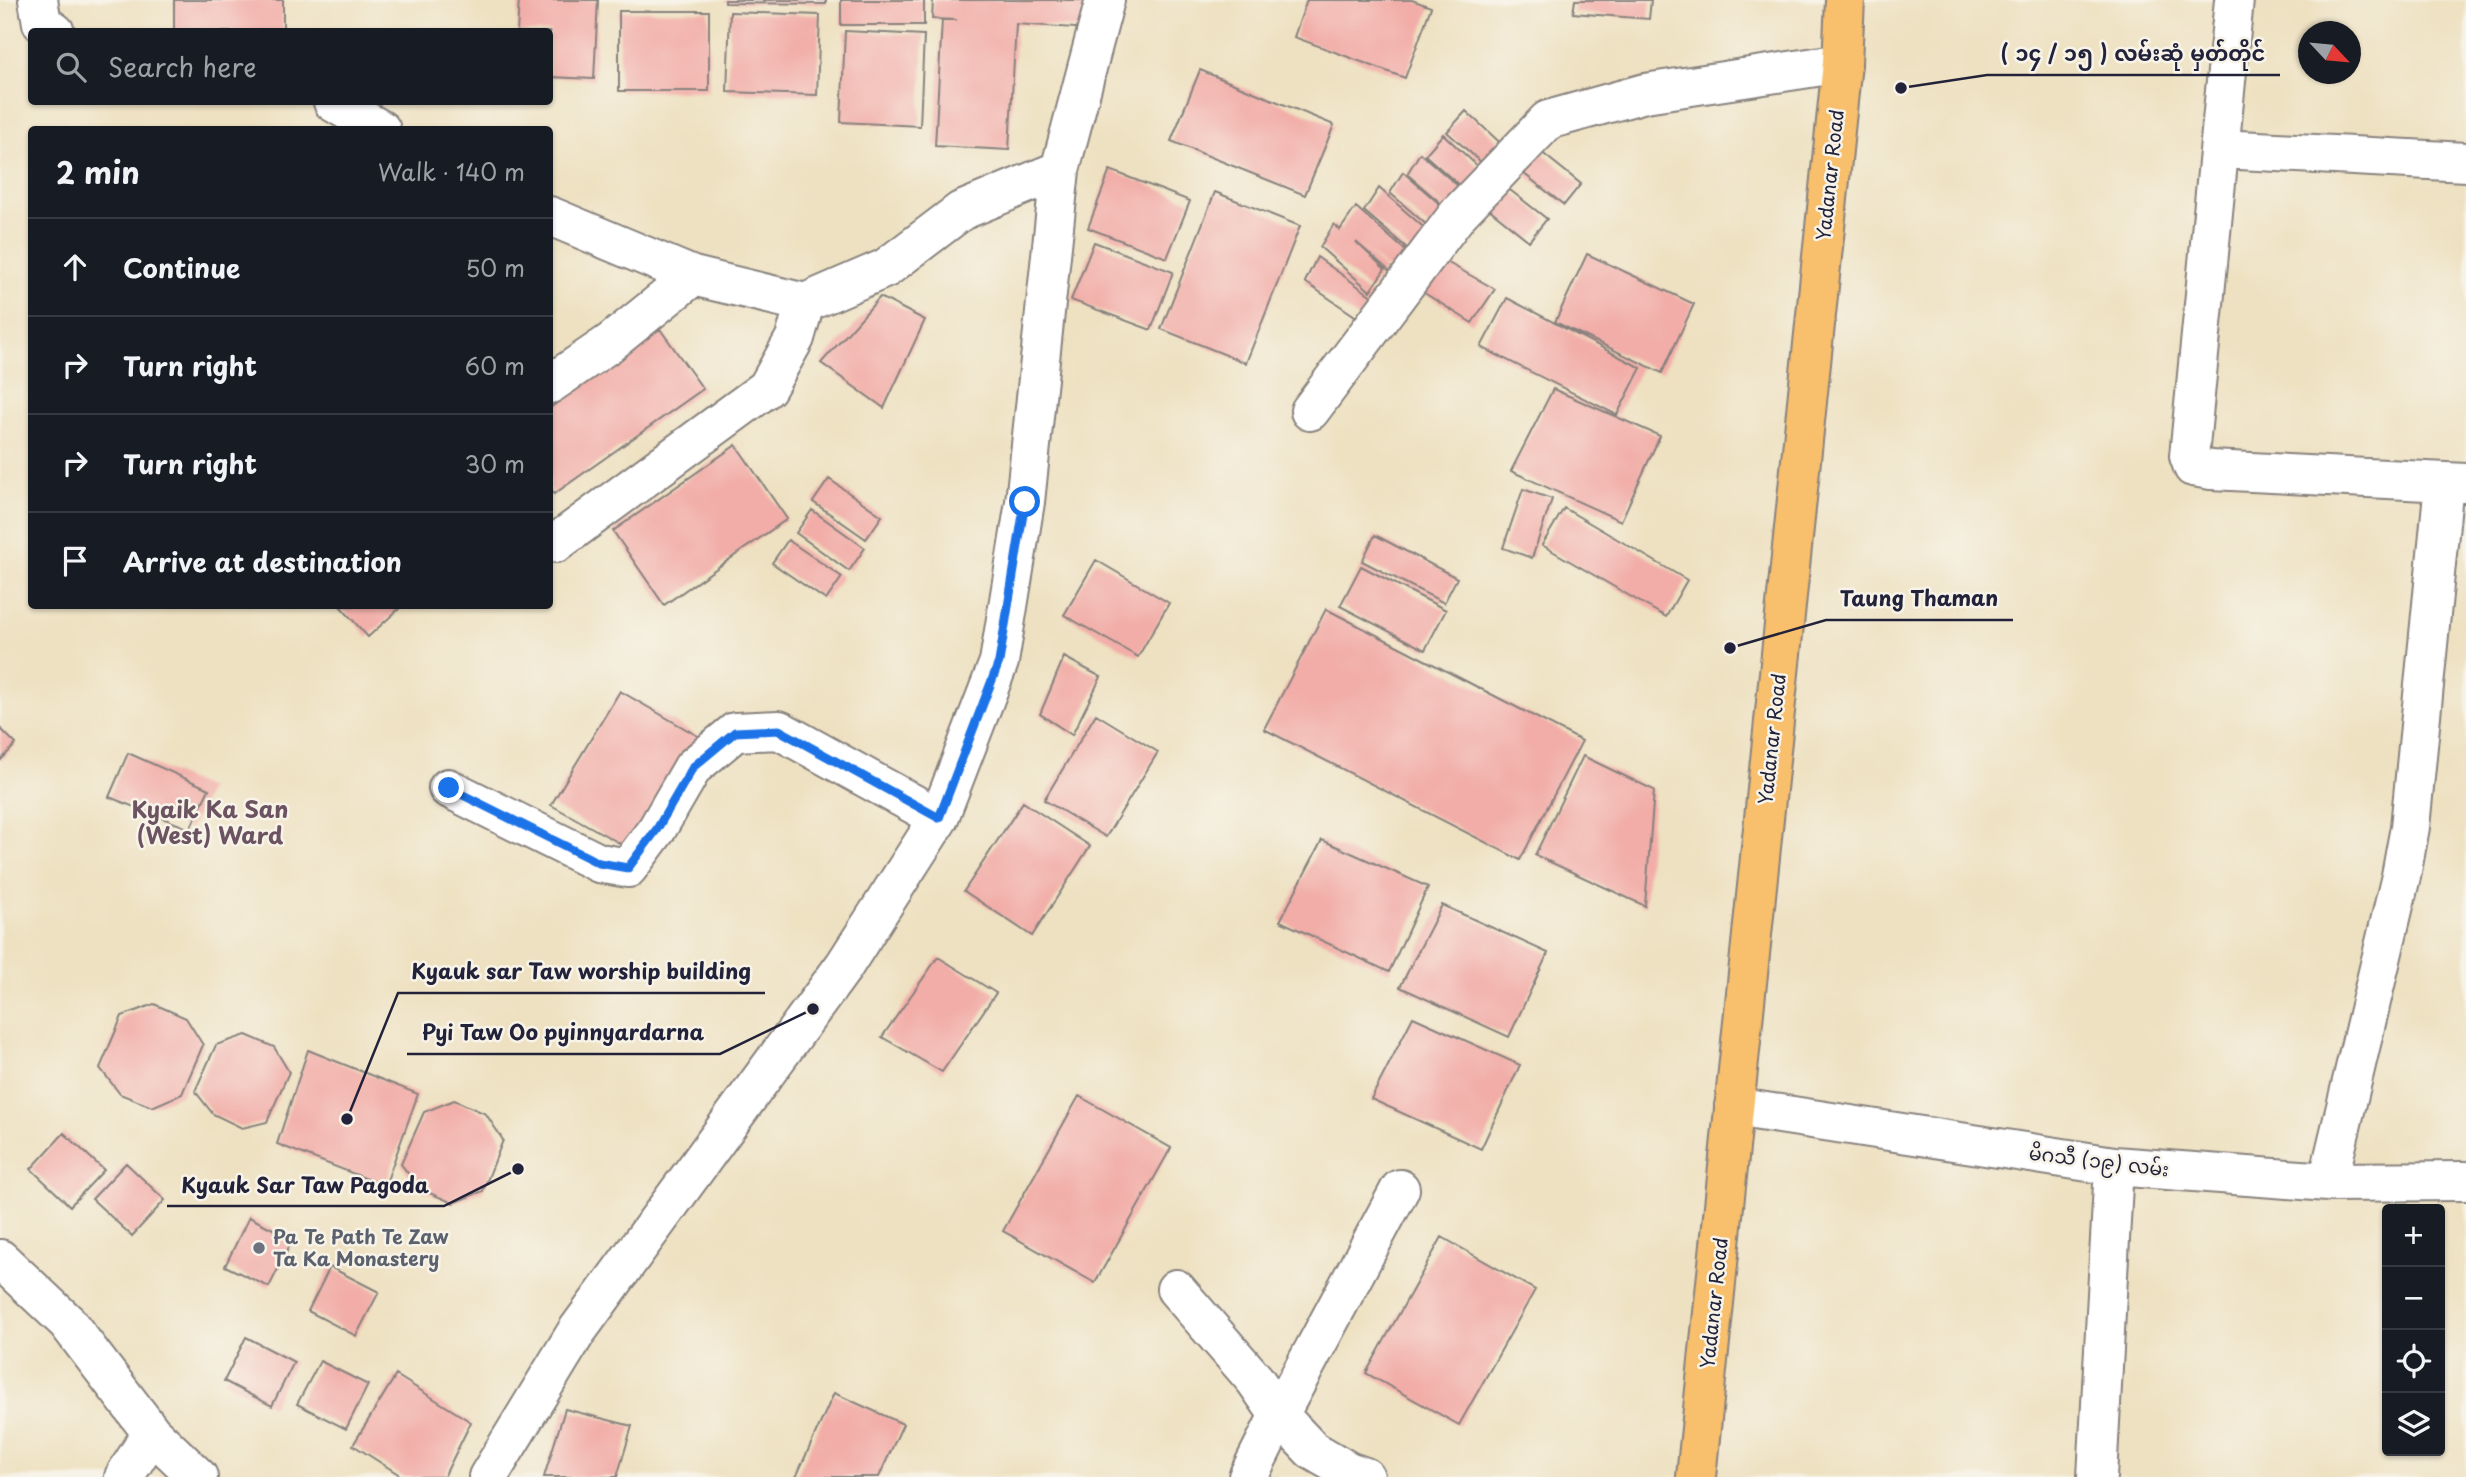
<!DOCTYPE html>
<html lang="en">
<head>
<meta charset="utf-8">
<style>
  :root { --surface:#171b24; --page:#20242c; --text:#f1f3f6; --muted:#9ea1a6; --line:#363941 }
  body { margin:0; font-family:"Playpen Sans","Noto Sans Myanmar",sans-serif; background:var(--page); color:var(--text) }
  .controls { position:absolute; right:21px; bottom:21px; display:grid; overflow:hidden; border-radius:7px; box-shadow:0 2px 5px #0004 }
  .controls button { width:63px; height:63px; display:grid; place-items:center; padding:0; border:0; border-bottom:2px solid var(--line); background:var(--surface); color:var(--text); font:35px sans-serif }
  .compass { position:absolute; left:2298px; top:21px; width:63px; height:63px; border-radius:50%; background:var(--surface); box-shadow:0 2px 5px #0004; rotate:116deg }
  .stop { position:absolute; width:21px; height:21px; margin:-16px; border:5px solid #1a73e8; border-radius:50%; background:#fff }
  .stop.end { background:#1a73e8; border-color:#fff; box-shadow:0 2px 7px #0008 }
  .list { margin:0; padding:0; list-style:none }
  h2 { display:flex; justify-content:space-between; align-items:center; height:91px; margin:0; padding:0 28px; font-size:30px }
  h2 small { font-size:23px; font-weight:400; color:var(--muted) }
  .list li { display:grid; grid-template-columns:46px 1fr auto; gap:21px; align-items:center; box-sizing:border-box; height:98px; padding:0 28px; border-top:2px solid var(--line) }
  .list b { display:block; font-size:26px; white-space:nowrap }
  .list em { font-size:23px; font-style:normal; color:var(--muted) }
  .icon { flex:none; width:38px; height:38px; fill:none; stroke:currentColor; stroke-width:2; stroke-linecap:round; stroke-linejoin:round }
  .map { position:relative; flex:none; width:2466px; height:1477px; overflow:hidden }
  .search { position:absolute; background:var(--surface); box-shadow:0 2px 5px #0004; left:28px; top:28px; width:525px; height:77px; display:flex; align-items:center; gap:18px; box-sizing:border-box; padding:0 24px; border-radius:7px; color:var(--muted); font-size:26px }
  .panel { position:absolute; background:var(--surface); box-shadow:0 2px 5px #0004; left:28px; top:126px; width:525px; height:483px; border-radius:7px }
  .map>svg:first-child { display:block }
  .building { fill:#f2ada8 }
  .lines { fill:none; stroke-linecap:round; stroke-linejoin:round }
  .minor-casing { stroke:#88827e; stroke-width:42 }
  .major-casing { stroke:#88827e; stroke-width:42 }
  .minor { stroke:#fff; stroke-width:38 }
  .major { stroke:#f8bf6c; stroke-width:38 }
  .route { stroke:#1a73e8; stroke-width:9 }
  .worship-dot { fill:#6b7280; stroke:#f7f3e8; stroke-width:2.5 }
  .labels { text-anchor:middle; stroke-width:5; stroke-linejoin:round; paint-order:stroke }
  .street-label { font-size:19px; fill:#22223b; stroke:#f7f3e8 }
  .worship-label { font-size:19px; font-weight:bold; fill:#5b616d; stroke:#f7f3e8; text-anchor:start }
  .quarter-label { font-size:23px; font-weight:bold; fill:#6b5361; stroke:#f7f3e8 }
  .leader { fill:none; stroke:#22223b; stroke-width:2.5 }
  .callout-dot { fill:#22223b; stroke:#f7f3e8; stroke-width:2.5 }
  .callout-label { font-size:21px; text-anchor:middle; font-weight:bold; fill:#22223b; stroke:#f7f3e8; stroke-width:5; stroke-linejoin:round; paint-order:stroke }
</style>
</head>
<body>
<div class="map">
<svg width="2466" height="1477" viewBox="0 0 2466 1477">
  <rect width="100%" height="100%" fill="#f7f3e8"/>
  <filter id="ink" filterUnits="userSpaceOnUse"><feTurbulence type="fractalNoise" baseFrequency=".0143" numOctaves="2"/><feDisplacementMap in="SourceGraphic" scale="14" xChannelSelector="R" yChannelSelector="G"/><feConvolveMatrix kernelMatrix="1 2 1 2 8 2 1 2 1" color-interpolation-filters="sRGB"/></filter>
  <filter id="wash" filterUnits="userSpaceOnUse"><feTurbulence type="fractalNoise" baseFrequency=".00686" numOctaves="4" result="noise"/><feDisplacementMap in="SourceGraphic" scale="28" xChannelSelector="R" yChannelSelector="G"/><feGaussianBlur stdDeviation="1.57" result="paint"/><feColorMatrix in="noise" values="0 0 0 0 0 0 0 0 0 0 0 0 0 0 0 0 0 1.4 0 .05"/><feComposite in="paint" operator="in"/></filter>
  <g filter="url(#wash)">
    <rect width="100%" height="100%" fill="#eee1c1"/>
    <g id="blocks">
      <path class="building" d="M174 0H283V32H174Z
        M519 0H598L594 79 550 77V32H517Z
        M725 0H826V4L725 3Z
        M841 0H924V25H841Z
        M933 0H1092L1090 29 1016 24 1009 150 935 146 942 20H957L932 19Z
        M1307 0H1412L1431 7 1405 78 1294 37Z
        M1575 0H1651L1649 19 1573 13Z
        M619 11H709V91H619Z
        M730 12 820 15 817 95 727 92Z
        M845 31 924 35 920 126 841 122Z
        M1200 70 1334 125 1305 195 1171 141Z
        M1466 111 1509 151 1491 171 1447 132Z
        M1443 134 1486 174 1469 194 1425 155Z
        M1535 147 1581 184 1564 205 1518 169Z
        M1420 153 1466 193 1452 213 1407 174Z
        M1110 170 1190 201 1167 258 1088 228Z
        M1403 172 1450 213 1436 233 1390 193Z
        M1501 183 1547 219 1529 241 1483 204Z
        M1379 188 1430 233 1415 255 1364 211Z
        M1215 192 1300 226 1246 363 1161 329Z
        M1356 207 1407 252 1392 273 1356 242 1385 269 1370 291 1320 247 1334 224 1340 230Z
        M1094 242 1173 272 1151 330 1071 300Z
        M1587 254 1694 304 1662 373 1555 322Z
        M1317 257 1373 297 1361 320 1305 282Z
        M1441 259 1495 289 1472 323 1418 289Z
        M880 297 925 320 884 408 821 363Z
        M1507 298 1641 368 1617 415 1481 347Z
        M660 329 703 389 554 494 550 487V408Z
        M1553 389 1660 436 1621 521 1511 471Z
        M736 445 787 519 664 605 613 531Z
        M829 479 882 516 866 539 813 502Z
        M1523 489 1552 499 1532 558 1503 548Z
        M1564 508 1687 580 1666 617 1542 545Z
        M812 510 865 548 849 571 796 533Z
        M1375 535 1457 578 1444 603 1362 561Z
        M788 540 842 577 826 600 772 563Z
        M1096 560 1169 603 1138 657 1064 615Z
        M1361 566 1446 610 1425 650 1340 606Z
        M340 606H402L368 637Z
        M1326 609 1582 741 1520 860 1264 729Z
        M1064 657 1101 677 1072 735 1040 714Z
        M620 691 703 739 623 845 551 805Z
        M1096 714 1158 752 1106 837 1044 800Z
        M0 728 16 744 0 761Z
        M128 753 209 789 190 829 109 797Z
        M1583 756 1654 790 1645 906 1535 855Z
        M1023 802 1090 846 1032 936 964 891Z
        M1322 840 1428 887 1389 972 1280 921Z
        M1442 905 1548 953 1509 1037 1400 987Z
        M938 957 996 993 942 1072 882 1037Z
        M154 1004 186 1018 203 1045 182 1094 152 1107 120 1094 100 1068 122 1016Z
        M1413 1017 1520 1065 1481 1149 1371 1099Z
        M246 1035 274 1047 289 1072 267 1122 242 1128 213 1114 195 1091 216 1045Z
        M308 1050 418 1094 385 1186 277 1144Z
        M1079 1096 1171 1148 1095 1283 1003 1231Z
        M454 1100 486 1114 503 1140 483 1191 453 1203 420 1189 401 1164 424 1112Z
        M64 1133 104 1170 70 1206 31 1169Z
        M126 1163 165 1200 132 1236 92 1199Z
        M249 1217 293 1239 269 1287 225 1266Z
        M1442 1237 1535 1290 1459 1425 1366 1373Z
        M330 1267 379 1292 356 1336 308 1311Z
        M246 1337 294 1362 272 1406 224 1381Z
        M320 1361 368 1385 346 1429 297 1404Z
        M396 1375 471 1422 444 1477H403L353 1445Z
        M834 1393 903 1424 879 1477H796Z
        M565 1409 632 1426 617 1477H544Z"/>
    </g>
  </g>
  <g filter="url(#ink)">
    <use href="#blocks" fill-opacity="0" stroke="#88827e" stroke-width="2"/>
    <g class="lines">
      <defs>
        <path id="minor" d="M38 0 42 23 55 32
          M2234 0 2189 456 2193 467 2211 470 2466 483
          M333 102 381 130
          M2220 149 2466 162
          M550 216 693 276 805 303 886 268 961 211 1060 170
          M550 384 610 343 693 276
          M1310 411 1458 214 1548 120 1645 93 1842 63
          M556 543 767 388 795 338 805 303
          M448 788 599 863 628 868 657 829 693 767 735 732 779 730 939 818
          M1734 1107 2114 1166 2328 1182 2466 1181
          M2328 1182 2401 876 2410 827 2444 483
          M0 1259 67 1322 152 1433 198 1477
          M1176 1289 1255 1380 1279 1415 1312 1450 1348 1471 1365 1477
          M124 1477 152 1433
          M488 1477 577 1331 844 966 939 818 999 662 1025 502 1060 170 1105 0
          M1248 1477 1279 1415 1400 1189
          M2097 1477 2114 1166"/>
        <path id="major" d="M1696 1477 1842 63 1845 0"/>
      </defs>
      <use href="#minor" class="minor-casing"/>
      <use href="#major" class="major-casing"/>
      <use href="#minor" class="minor"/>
      <use href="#major" class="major"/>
    </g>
  </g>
  <g class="lines" filter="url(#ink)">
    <path class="route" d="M449 788 599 863 628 868 657 829 693 767 735 732 779 730 939 818 999 662 1025 502"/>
  </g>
  <circle class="worship-dot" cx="259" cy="1248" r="7"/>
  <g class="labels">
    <g class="street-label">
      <text transform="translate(1830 175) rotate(-84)" y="7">Yadanar Road</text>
      <text transform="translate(1772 739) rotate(-84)" y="7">Yadanar Road</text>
      <text transform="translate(2099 1161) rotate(7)" y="7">မိဂသီ (၁၉) လမ်း</text>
      <text transform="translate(1714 1303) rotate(-84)" y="7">Yadanar Road</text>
    </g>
    <g class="worship-label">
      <text x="273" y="1244">Pa Te Path Te Zaw<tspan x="273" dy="22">Ta Ka Monastery</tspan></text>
    </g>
    <g class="quarter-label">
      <text x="210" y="818">Kyaik Ka San<tspan x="210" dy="26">(West) Ward</tspan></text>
    </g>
  </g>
  <path class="leader" d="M1901 88L1987 75H2280M1730 648L1826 620H2013M347 1119L398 993H765M813 1009L720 1054H407M518 1169L444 1206H167"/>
  <g class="callout-dot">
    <circle cx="1901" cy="88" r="7"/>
    <circle cx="1730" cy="648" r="7"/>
    <circle cx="347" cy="1119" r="7"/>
    <circle cx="813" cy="1009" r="7"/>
    <circle cx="518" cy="1169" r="7"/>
  </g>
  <g class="callout-label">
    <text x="2133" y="61">( ၁၄ / ၁၅ ) လမ်းဆုံ မှတ်တိုင်</text>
    <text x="1919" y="606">Taung Thaman</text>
    <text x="581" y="979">Kyauk sar Taw worship building</text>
    <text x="563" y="1040">Pyi Taw Oo pyinnyardarna</text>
    <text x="305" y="1193">Kyauk Sar Taw Pagoda</text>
  </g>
</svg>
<div class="controls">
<button>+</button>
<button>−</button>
<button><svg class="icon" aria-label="locate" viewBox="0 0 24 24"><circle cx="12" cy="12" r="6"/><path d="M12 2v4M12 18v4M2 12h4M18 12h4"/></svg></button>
<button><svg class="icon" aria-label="layers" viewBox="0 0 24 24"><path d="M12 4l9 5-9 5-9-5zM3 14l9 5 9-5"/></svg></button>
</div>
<svg class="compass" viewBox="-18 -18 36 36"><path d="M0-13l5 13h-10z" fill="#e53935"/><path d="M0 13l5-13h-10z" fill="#9ea1a6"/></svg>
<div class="stop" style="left:1025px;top:502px"></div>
<div class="stop end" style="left:449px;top:788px"></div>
<div class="search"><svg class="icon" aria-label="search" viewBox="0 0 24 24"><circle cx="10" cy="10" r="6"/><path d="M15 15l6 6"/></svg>Search here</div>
<section class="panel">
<h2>2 min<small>Walk · 140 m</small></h2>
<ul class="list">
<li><svg class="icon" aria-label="ahead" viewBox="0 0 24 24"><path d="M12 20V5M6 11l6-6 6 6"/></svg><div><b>Continue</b></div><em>50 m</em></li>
<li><svg class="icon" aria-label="right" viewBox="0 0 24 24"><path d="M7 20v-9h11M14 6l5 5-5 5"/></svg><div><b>Turn right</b></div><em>60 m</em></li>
<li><svg class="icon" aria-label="right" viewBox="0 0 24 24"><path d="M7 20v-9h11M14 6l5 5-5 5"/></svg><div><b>Turn right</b></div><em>30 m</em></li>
<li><svg class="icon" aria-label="arrive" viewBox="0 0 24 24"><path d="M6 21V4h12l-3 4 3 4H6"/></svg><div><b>Arrive at destination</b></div></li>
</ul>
</section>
</div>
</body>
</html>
